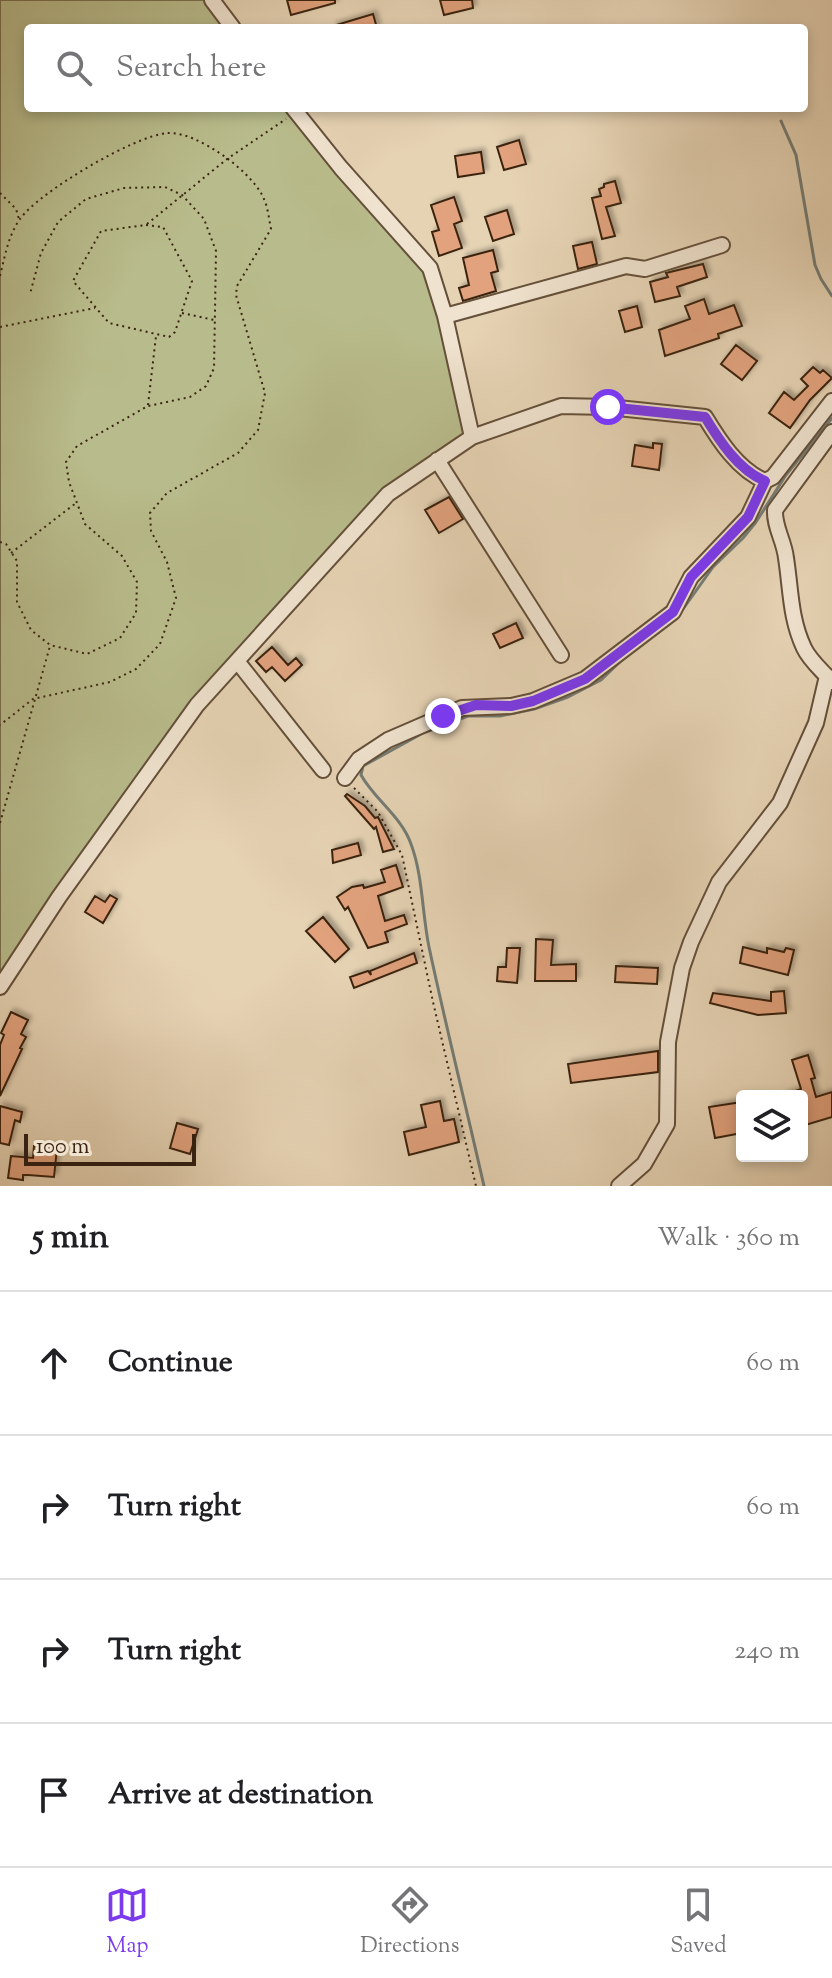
<!DOCTYPE html>
<html lang="en">
<head>
<meta charset="utf-8">
<style>
  :root { --surface:#fff; --page:#f6f6f6; --text:#202124; --muted:#757577; --line:#e0e0e0; --accent:#7c3aed }
  body { margin:0; font-family:"Sorts Mill Goudy",serif; background:var(--page); color:var(--text) }
  .controls { position:absolute; right:24px; bottom:24px; display:grid; overflow:hidden; border-radius:8px; box-shadow:0 4px 12px #0003 }
  .controls button { width:72px; height:72px; display:grid; place-items:center; padding:0; border:0; border-bottom:2px solid var(--line); background:var(--surface); color:var(--text); font:40px sans-serif }
  .scale { position:absolute; left:24px; bottom:20px; width:172px; box-sizing:border-box; padding-left:8px; border:4px solid #3a2411; border-top:0; font-size:22px; line-height:28px; white-space:nowrap; color:#3a2411; -webkit-text-stroke:6px #efe2ce; paint-order:stroke }
  .stop { position:absolute; width:24px; height:24px; margin:-18px; border:6px solid #7c3aed; border-radius:50%; background:#fff }
  .stop.end { background:#7c3aed; border-color:#fff; box-shadow:0 2px 8px #0008 }
  .list { margin:0; padding:0; list-style:none }
  h2 { display:flex; justify-content:space-between; align-items:center; height:104px; margin:0; padding:0 32px; font-size:34px }
  h2 small { font-size:26px; font-weight:400; color:var(--muted) }
  .list li { display:grid; grid-template-columns:52px 1fr auto; gap:24px; align-items:center; box-sizing:border-box; height:144px; padding:0 32px; border-top:2px solid var(--line) }
  .list b { display:block; font-size:30px; white-space:nowrap }
  .list em { font-size:26px; font-style:normal; color:var(--muted) }
  .icon { flex:none; width:44px; height:44px; fill:none; stroke:currentColor; stroke-width:2; stroke-linecap:round; stroke-linejoin:round }
  .map { position:relative; flex:none; width:832px; height:1186px; overflow:hidden }
  .search { position:absolute; background:var(--surface); box-shadow:0 4px 12px #0003; left:24px; right:24px; top:24px; height:88px; display:flex; align-items:center; gap:20px; box-sizing:border-box; padding:0 28px; border-radius:8px; color:var(--muted); font-size:30px }
  .sheet { height:680px; background:var(--surface) }
  nav { display:flex; justify-content:space-around; align-items:center; box-sizing:border-box; height:112px; border-top:2px solid var(--line); background:var(--surface); font-size:22px; color:var(--muted) }
  nav a { display:grid; justify-items:center; gap:4px }
  nav .on { color:var(--accent) }
  .map>svg:first-child { display:block }
  .green { fill:#b8bb8b; stroke:#79704e; stroke-width:2 }
  .lines { fill:none; stroke-linecap:round; stroke-linejoin:round }
  .stream { stroke:#747c75; stroke-width:3 }
  .building { fill:#e1a27d; stroke:#3a2411; stroke-width:2; filter:url(#shadow) }
  .minor-casing { stroke:#65503a; stroke-width:18 }
  .path { stroke:#3a2411; stroke-width:2; stroke-dasharray:2 4; stroke-linecap:butt }
  .minor { stroke:#efe2ce; stroke-width:14 }
  .route { stroke:#7c3aed; stroke-width:10 }
</style>
</head>
<body>
<div class="map">
<svg width="832" height="1186" viewBox="0 0 832 1186">
  <defs>
    <filter id="shadow"><feDropShadow dx="3.5" dy="-3.5" stdDeviation="2" flood-color="#0004"/></filter>
  </defs>
  <rect width="100%" height="100%" fill="#e6d3b4"/>
  <filter id="stains"><feTurbulence type="fractalNoise" baseFrequency=".0025" numOctaves="4"/><feColorMatrix values="0 0 0 0 .2 0 0 0 0 .09 0 0 0 0 .02 0 0 0 .5 -.17"/></filter>
  <radialGradient id="worn" r=".72"><stop offset=".6" stop-color="#630" stop-opacity="0"/><stop offset="1" stop-color="#630" stop-opacity=".3"/></radialGradient>
  <path class="green" d="M0 0H212L233 28H28V108H293L430 268 472 437 388 494 197 705 0 987Z"/>
  <g class="lines">
    <path class="stream" d="M781 121 796 155 815 265 821 279 832 296
      M678 616 713 567 743 538 756 522 786 475 832 418
      M484 1186C466 1106 446 1027 429 947 422 913 423 876 411 844 401 816 375 800 361 775L363 766 423 733 468 716H500L534 709 568 697 601 680 627 655"/>
  </g>
  <path class="building" d="M287 0H335V3L291 15Z
    M440 0H472L473 8 444 15Z
    M373 14 377 28H333V26Z
    M519 140 526 164 504 170 497 147Z
    M481 152 484 173 458 177 455 156Z
    M615 181 621 203 606 207 615 236 602 239 592 198 601 196 599 189 604 187V184Z
    M454 197 462 221 454 224 462 248 439 256 432 232 439 230 431 205Z
    M507 210 514 234 493 241 485 217Z
    M592 242 597 264 578 269 573 246Z
    M493 250 498 271 491 273 496 291 463 301 459 288 469 285 463 258Z
    M703 264 707 277 677 287 680 296 655 302 650 282 668 277 666 273Z
    M704 299 709 314 734 305 742 326 718 334 719 338 665 356 659 330 690 319 685 306Z
    M637 306 642 327 625 332 619 311Z
    M736 345 757 361 742 380 721 364Z
    M813 367 820 373 823 370 832 378 810 400 790 428 769 413 784 392 794 400 808 386 801 379Z
    M653 443 662 444 659 470 632 466 635 445 653 448Z
    M449 497 463 519 439 533 425 510Z
    M516 623 523 638 500 648 493 634Z
    M272 647 288 665 296 658 302 665 285 681 272 667 266 672 256 661Z
    M347 794 365 806 375 818 378 817 394 849 383 852 376 827 374 829 345 796Z
    M358 843 361 855 333 863 332 850Z
    M396 865 403 887 378 896 385 921 404 915 407 924 385 932 388 942 368 948 348 907 345 910 337 897 352 887 363 885 364 888 385 882 381 870Z
    M110 895 117 899 103 923 85 912 95 896 105 902Z
    M323 917 349 949 335 962 306 931Z
    M536 939 553 940 551 965 576 964V981H535Z
    M743 947 767 953V948L784 952 786 948 794 950 788 975 740 963Z
    M507 948H520L517 983 497 981 498 967H506Z
    M414 953 417 963 354 988 350 977 368 971 371 975 370 971Z
    M616 966 658 968 657 984 615 982Z
    M784 991 786 1013 758 1015 710 1003 713 993 771 1001V992Z
    M11 1012 28 1020 21 1034 26 1037 20 1048 22 1049 0 1096V1045L4 1035 1 1033Z
    M658 1051V1072L571 1083 568 1064Z
    M808 1055 815 1078 811 1079 816 1097 832 1092V1117L802 1126V1096H783L801 1089 792 1060Z
    M440 1101 444 1121 454 1119 459 1142 409 1155 404 1132 426 1127 421 1105Z
    M742 1102V1133L715 1138 709 1107Z
    M0 1106 22 1112 20 1122 15 1120 9 1145 0 1143Z
    M177 1123 198 1129 190 1154 170 1148Z
    M34 1146 57 1148 54 1177 28 1175H23V1180L8 1178 11 1156 33 1158Z"/>
  <g class="lines">
    <defs>
      <path id="minor" d="M212 0 233 28
        M293 108 341 168 430 268 445 316 472 437
        M445 316 626 266 645 269 722 245
        M832 432 775 510C774 527 784 540 786 558 791 590 790 618 804 648 810 661 823 671 832 682
        M437 460 561 655
        M237 661 323 770
        M345 778 359 759 388 740 462 708 511 706 533 701 585 679 673 612 691 577 748 517 765 481
        M0 987 59 897 197 705 388 494 472 437 561 406 608 407 705 417C719 440 738 470 765 481L773 477 832 401
        M619 1186 644 1164 667 1124 668 1042 682 968 691 942 719 882 780 803 816 723 827 676"/>
    </defs>
    <use href="#minor" class="minor-casing"/>
    <path class="path" d="M0 193 16 209 19 219
      M147 224 227 159 286 119
      M146 225 163 227 192 281 175 332 169 337 109 323 73 281 101 231Z
      M0 276C5 256 8 236 20 219 39 192 134 136 167 133 197 131 253 172 264 199 268 208 269 219 271 229L237 286 236 295 265 393 258 430 238 453 167 493 150 513 151 531 167 562 176 598 160 644 136 669 110 682 33 699 0 725
      M182 313 214 320
      M0 327 95 308
      M148 405 156 336
      M0 542 6 544 17 561V602L31 630 50 645 87 654 120 638 136 613 137 582 122 556 85 524 69 482 66 462 77 446 148 406 190 397 206 386 214 368 216 251 204 219 182 195 165 187 124 188 86 199 58 222 41 253 30 294
      M11 553 76 503
      M354 788 378 812 402 855 433 1002 476 1186
      M0 823 50 646"/>
    <use href="#minor" class="minor"/>
  </g>
  <g class="lines">
    <path class="route" d="M443 716 476 705 511 706 533 701 585 679 673 612 691 577 748 517 765 481C738 470 719 440 705 417L608 407"/>
  </g>
  <rect width="100%" height="100%" filter="url(#stains)"/>
  <rect width="100%" height="100%" fill="url(#worn)"/>
</svg>
<div class="controls">
<button><svg class="icon" aria-label="layers" viewBox="0 0 24 24"><path d="M12 4l9 5-9 5-9-5zM3 14l9 5 9-5"/></svg></button>
</div>
<div class="scale">100 m</div>
<div class="stop" style="left:608px;top:407px"></div>
<div class="stop end" style="left:443px;top:716px"></div>
<div class="search"><svg class="icon" aria-label="search" viewBox="0 0 24 24"><circle cx="10" cy="10" r="6"/><path d="M15 15l6 6"/></svg>Search here</div>
</div>
<section class="sheet">
<h2>5 min<small>Walk · 360 m</small></h2>
<ul class="list">
<li><svg class="icon" aria-label="ahead" viewBox="0 0 24 24"><path d="M12 20V5M6 11l6-6 6 6"/></svg><div><b>Continue</b></div><em>60 m</em></li>
<li><svg class="icon" aria-label="right" viewBox="0 0 24 24"><path d="M7 20v-9h11M14 6l5 5-5 5"/></svg><div><b>Turn right</b></div><em>60 m</em></li>
<li><svg class="icon" aria-label="right" viewBox="0 0 24 24"><path d="M7 20v-9h11M14 6l5 5-5 5"/></svg><div><b>Turn right</b></div><em>240 m</em></li>
<li><svg class="icon" aria-label="arrive" viewBox="0 0 24 24"><path d="M6 21V4h12l-3 4 3 4H6"/></svg><div><b>Arrive at destination</b></div></li>
</ul>
</section>
<nav>
<a class="on"><svg class="icon" aria-label="map" viewBox="0 0 24 24"><path d="M3 6l6-2 6 2 6-2v14l-6 2-6-2-6 2zM9 4v14M15 6v14"/></svg>Map</a>
<a><svg class="icon" aria-label="directions" viewBox="0 0 24 24"><path d="M12 3l9 9-9 9-9-9zM9 14v-3h6M13 9l2 2-2 2"/></svg>Directions</a>
<a><svg class="icon" aria-label="saved" viewBox="0 0 24 24"><path d="M7 4h10v16l-5-4-5 4z"/></svg>Saved</a>
</nav>
</body>
</html>
